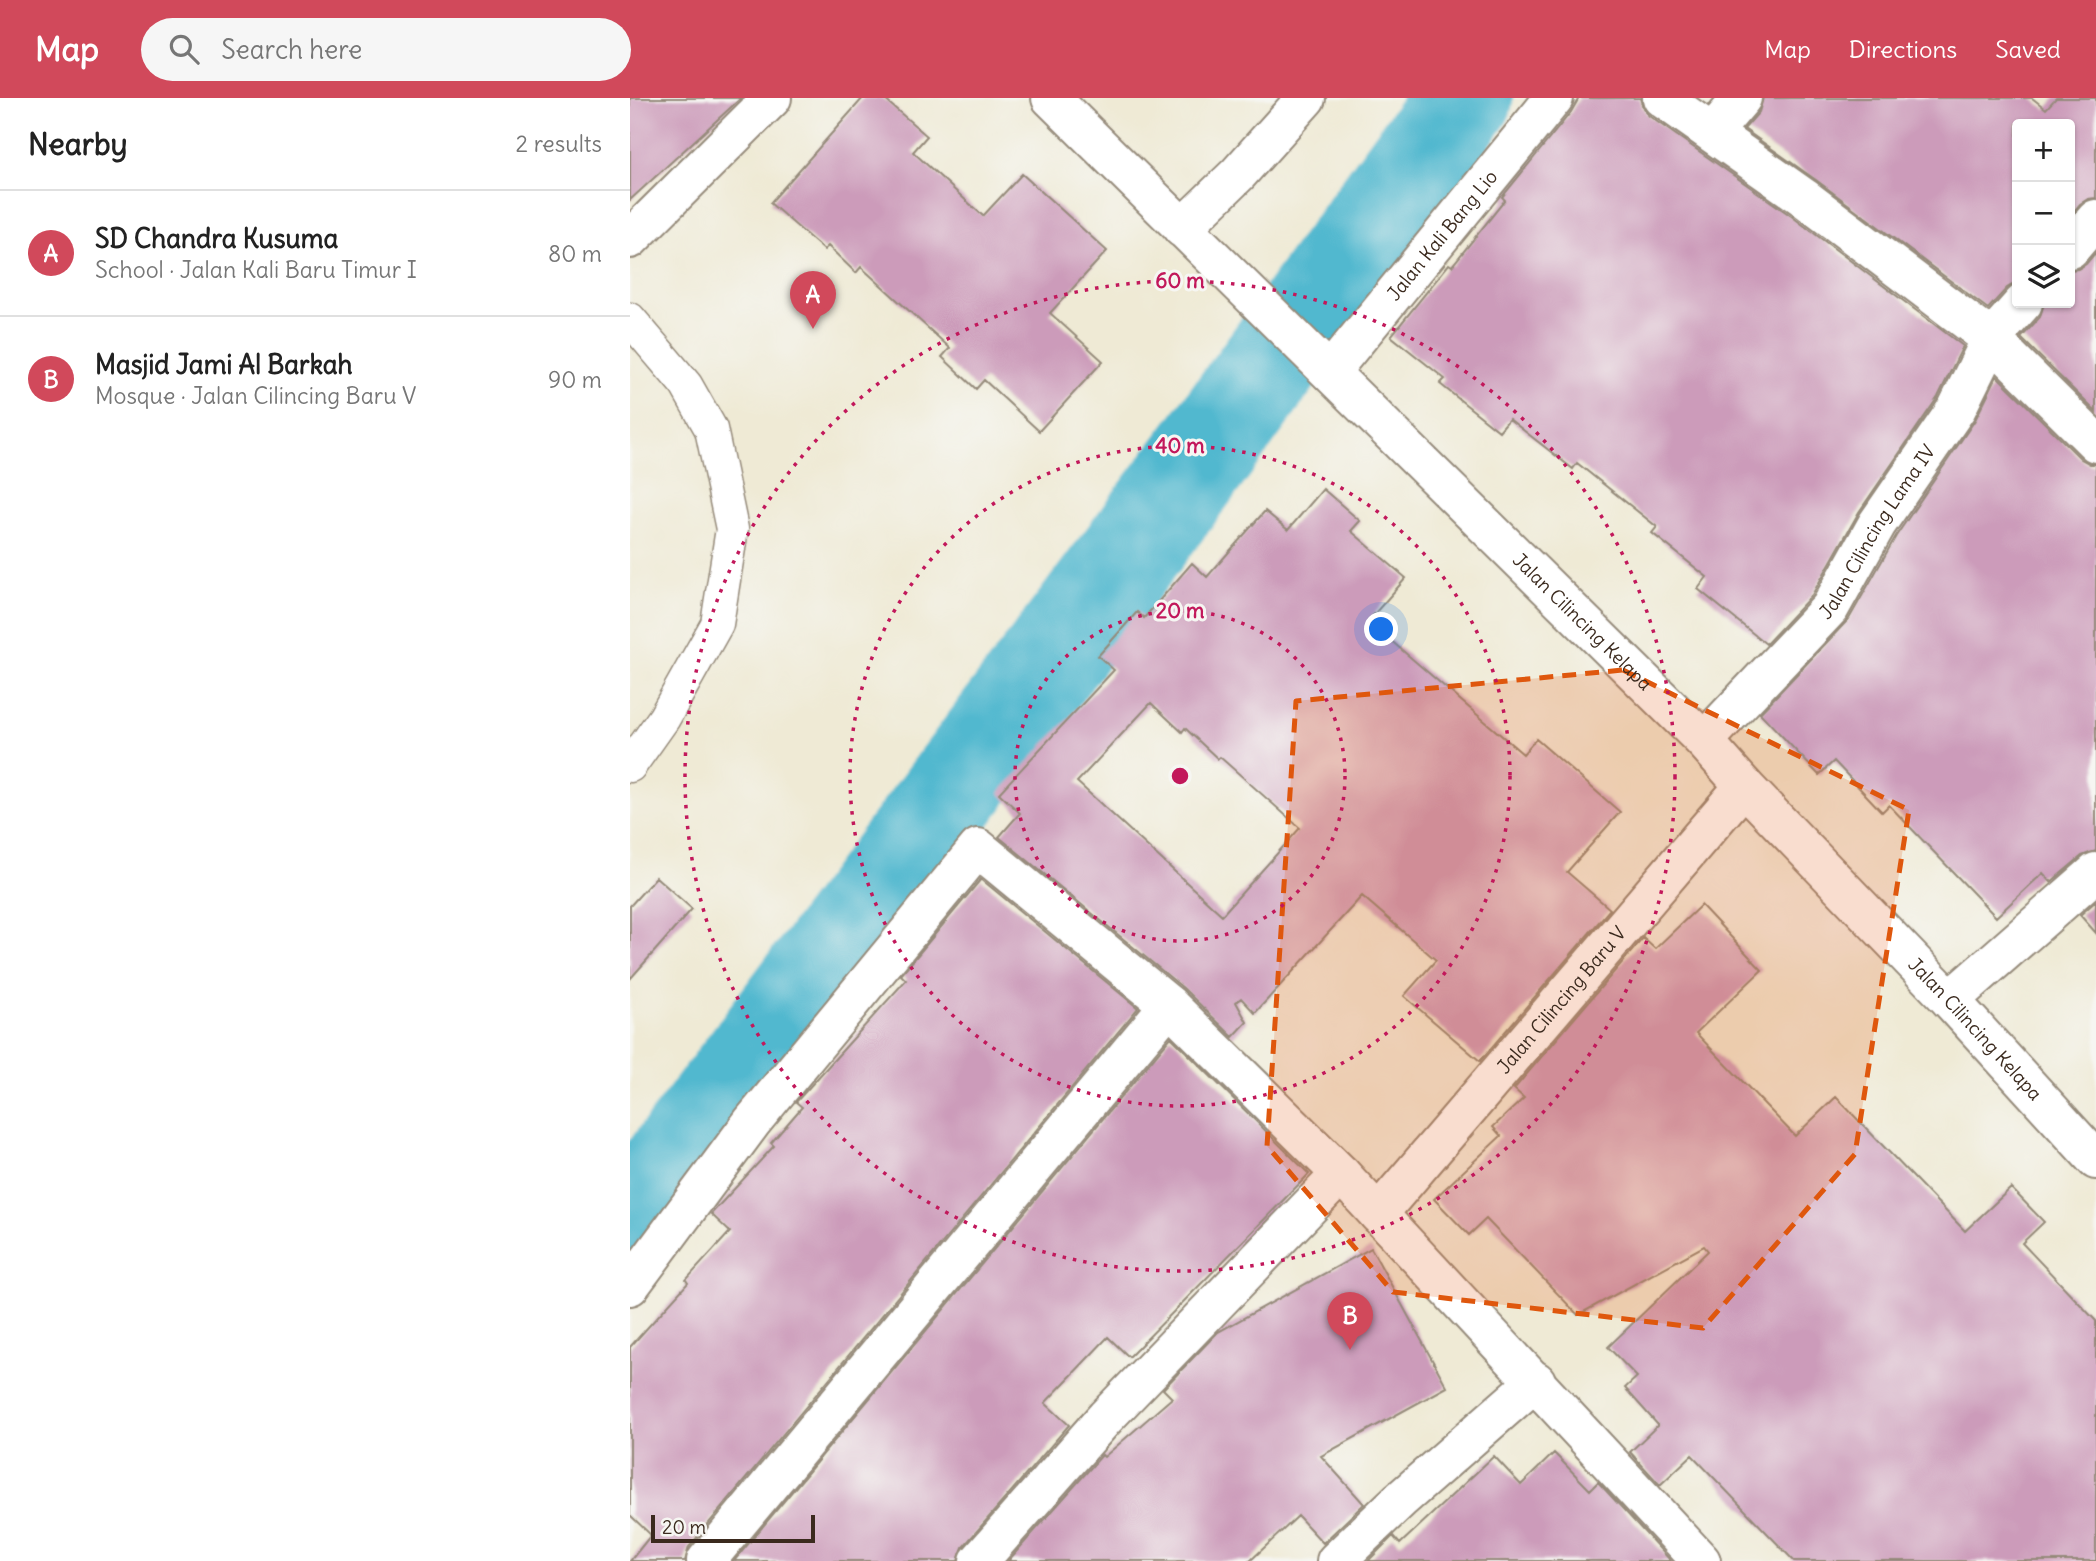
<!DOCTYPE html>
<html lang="en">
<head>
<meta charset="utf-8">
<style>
  :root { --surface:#fff; --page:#f6f6f6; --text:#222; --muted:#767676; --line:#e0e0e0; --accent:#d1495b }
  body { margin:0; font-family:Delius,sans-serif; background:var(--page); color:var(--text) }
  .controls { position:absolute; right:21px; top:21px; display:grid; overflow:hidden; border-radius:7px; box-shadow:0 2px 5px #0004 }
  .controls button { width:63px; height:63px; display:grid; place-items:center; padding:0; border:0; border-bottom:2px solid var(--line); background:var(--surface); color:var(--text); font:35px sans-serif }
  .scale { position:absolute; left:21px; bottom:18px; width:164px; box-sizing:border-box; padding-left:7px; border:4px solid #3b2a1e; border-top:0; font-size:19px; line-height:24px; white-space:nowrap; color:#3b2a1e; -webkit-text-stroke:5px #f6f6f2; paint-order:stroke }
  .you { position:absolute; left:752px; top:532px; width:24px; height:24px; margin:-18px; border:5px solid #fff; border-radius:50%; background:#1a73e8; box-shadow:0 0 0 10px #1a73e833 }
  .badge { display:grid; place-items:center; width:46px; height:46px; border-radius:50%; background:var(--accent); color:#fff; font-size:23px; font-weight:700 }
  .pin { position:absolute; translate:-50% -58px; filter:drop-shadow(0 2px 4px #0008) }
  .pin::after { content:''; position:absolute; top:37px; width:24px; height:21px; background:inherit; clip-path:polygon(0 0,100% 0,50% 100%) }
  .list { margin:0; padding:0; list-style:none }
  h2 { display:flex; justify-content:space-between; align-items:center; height:91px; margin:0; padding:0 28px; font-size:30px }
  h2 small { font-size:23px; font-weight:400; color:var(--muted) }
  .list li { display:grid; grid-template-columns:46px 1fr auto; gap:21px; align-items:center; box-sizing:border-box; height:126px; padding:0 28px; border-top:2px solid var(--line) }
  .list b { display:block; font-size:26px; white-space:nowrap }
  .list p { margin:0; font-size:23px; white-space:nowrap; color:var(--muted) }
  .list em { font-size:23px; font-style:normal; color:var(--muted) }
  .icon { flex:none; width:38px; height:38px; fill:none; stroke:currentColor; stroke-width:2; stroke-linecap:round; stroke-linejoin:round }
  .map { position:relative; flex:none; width:1466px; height:1463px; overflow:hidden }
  header { display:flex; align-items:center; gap:42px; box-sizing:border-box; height:98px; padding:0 35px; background:var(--accent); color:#fff }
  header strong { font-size:33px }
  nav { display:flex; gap:38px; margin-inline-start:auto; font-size:24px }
  .search { width:490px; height:63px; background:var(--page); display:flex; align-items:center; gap:18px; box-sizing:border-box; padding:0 24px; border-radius:38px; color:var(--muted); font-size:26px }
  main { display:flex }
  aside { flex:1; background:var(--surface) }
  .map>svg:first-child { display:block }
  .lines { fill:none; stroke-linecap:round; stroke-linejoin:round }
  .river { stroke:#51b8cf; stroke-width:100 }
  .building { fill:#cc9bba; fill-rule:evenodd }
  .service-casing { stroke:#958a7a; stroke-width:35 }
  .minor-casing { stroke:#958a7a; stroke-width:42 }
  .service { stroke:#fff; stroke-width:32 }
  .minor { stroke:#fff; stroke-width:38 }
  .marked { fill:#df570d; fill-opacity:0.2; stroke:#df570d; stroke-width:5; stroke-dasharray:14 9; stroke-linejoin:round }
  .ring { fill:none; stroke:#c2185b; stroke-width:3.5; stroke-dasharray:3.5 7 }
  .labels { text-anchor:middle; stroke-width:6; stroke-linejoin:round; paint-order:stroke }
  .street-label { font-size:19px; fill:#3b2a1e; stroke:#f6f6f2 }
  .centre { fill:#c2185b; stroke:#f6f6f2; stroke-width:3.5 }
  .ring-label { font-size:21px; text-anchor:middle; font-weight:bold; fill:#c2185b; stroke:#f6f6f2; stroke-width:6; stroke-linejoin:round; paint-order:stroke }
</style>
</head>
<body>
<header>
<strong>Map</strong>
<div class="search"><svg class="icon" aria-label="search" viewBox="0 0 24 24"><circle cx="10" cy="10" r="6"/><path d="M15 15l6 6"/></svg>Search here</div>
<nav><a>Map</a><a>Directions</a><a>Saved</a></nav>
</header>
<main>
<aside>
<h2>Nearby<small>2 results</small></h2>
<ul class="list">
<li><span class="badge">A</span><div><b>SD Chandra Kusuma</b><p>School · Jalan Kali Baru Timur I</p></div><em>80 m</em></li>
<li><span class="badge">B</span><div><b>Masjid Jami Al Barkah</b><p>Mosque · Jalan Cilincing Baru V</p></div><em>90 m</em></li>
</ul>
</aside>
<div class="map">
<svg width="1466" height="1463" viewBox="0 0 1466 1463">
  <rect width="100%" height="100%" fill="#f6f6f2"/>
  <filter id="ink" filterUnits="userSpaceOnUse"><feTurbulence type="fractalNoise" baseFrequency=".0143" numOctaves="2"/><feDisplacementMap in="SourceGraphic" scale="14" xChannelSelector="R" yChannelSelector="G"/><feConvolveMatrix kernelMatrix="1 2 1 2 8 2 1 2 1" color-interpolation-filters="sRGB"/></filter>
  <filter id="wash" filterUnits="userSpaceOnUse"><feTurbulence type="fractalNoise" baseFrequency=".00686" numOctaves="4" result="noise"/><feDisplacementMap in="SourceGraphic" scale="28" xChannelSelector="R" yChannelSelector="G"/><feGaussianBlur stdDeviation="1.57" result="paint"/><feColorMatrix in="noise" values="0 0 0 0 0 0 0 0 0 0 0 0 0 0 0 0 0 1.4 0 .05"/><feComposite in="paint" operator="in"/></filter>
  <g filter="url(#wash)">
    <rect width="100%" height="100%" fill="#efead5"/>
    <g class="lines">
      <path class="river" d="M0 1125 581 347 833 0"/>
    </g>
    <g id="blocks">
      <path class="building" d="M0 0H111L0 102Z
        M233 0H253L297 38 283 54 353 118 392 76 477 153 420 215 473 263 409 333 354 282 346 291 312 259 320 250 231 169 226 175 198 148 194 152 140 105Z
        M949 0H1010L1013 10 1019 18 1160 117 1333 248 1308 299 1229 414 1182 497 1136 546 1068 491 1077 479 1022 435 1027 429 947 365 943 371 879 321 869 333 810 286 815 281 761 238 819 166 822 168 875 102 872 99 941 14Z
        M1133 0H1402L1416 11 1426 0H1466V100L1458 101 1450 106 1440 118V26H1387V184L1377 190 1358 211 1186 82 1114 31 1129 14Z
        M1466 154V314L1391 240 1410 219 1414 205H1440V172L1448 171 1456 166Z
        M1367 278 1451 361 1460 366H1466V753L1452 758 1421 784 1413 775 1366 819 1259 707 1252 714 1204 663 1189 677 1130 615 1219 521 1266 438 1345 322Z
        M693 391 730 423 721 433 776 480 738 523 893 656 906 641 990 714 937 774 980 811 850 963 774 898 806 862 732 798 625 915 611 900 606 904 617 924 603 939 553 890 369 739 390 715 369 695 484 572 468 558 507 514 514 520 562 465 577 479 635 413 658 432ZM521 605 552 634 555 630 588 661 590 659 670 730 592 817 447 684Z
        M26 779 62 811 0 881V808Z
        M351 781 508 910 59 1449 55 1463H0L21 1437 0 1417V1249L58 1185 56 1182 100 1134 81 1116 144 1048 141 1045 172 1009 166 1004 276 882 271 877Z
        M1466 803V835L1450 817Z
        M1071 807 1132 872 1066 935 1165 1038 1206 999 1335 1133 1381 1090 1414 1124 1392 1145 1466 1223V1463H1164L1062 1357 1030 1387 1000 1354 1028 1327 995 1290 1007 1279 978 1249 1078 1153 1074 1148 948 1217 856 1121 839 1137 804 1101 871 1038 863 1029 894 1000 884 991 1013 840 1025 851Z
        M541 939 679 1076 499 1259 478 1239 415 1305 439 1327 333 1449 328 1463H104Z
        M741 1150 817 1289 691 1358 734 1406 693 1445 668 1418 620 1463H378L472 1357 474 1359 542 1300 533 1291 588 1234Z
        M924 1355 960 1392 968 1384 1041 1463H738L763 1438 770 1446 864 1358 891 1387Z"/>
    </g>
  </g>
  <g filter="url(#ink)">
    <use href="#blocks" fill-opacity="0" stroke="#958a7a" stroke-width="2"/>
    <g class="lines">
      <defs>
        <path id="service" d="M0 221 56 287 81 331 102 431 87 526 34 620 0 668"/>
        <g id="minor">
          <path id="s1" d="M421 0 1074 643 1114 688 1320 902 1466 1062"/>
          <path d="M1032 0 1173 99 1361 241 1466 345"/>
          <path d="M1083 34 1112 0"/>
          <path d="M552 130 608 76 676 0"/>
          <path d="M0 141 142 0"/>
          <path d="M1440 151 1466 121"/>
          <path id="s2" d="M700 274 924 0"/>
          <path id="s3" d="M1074 643 1200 510 1247 426 1327 310 1361 241 1393 205"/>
          <path d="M1320 902 1466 774"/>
          <path id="s4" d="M748 1116 1114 688"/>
          <path d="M0 1188 122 1024 348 750 539 907 711 1076 1071 1463"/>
          <path d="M76 1463 539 907"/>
          <path d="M349 1463 476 1319 711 1076"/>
          <path d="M706 1463 770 1402 906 1283"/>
        </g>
      </defs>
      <use href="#service" class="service-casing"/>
      <use href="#minor" class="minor-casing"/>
      <use href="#service" class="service"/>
      <use href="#minor" class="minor"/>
    </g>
  </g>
  <path class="marked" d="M993 572 1279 712 1225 1056 1073 1230 763 1194 637 1048 666 603Z"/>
  <g class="ring">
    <circle cx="550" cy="678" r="165"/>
    <circle cx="550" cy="678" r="330"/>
    <circle cx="550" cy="678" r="495"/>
  </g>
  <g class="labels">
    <g class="street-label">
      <text dy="7" stroke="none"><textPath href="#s2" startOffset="177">Jalan Kali Bang Lio</textPath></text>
      <text dy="7" stroke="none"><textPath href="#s3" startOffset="273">Jalan Cilincing Lama IV</textPath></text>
      <text dy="7" stroke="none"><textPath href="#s1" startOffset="746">Jalan Cilincing Kelapa</textPath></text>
      <text dy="7" stroke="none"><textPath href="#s4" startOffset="282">Jalan Cilincing Baru V</textPath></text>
      <text dy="7" stroke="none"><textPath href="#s1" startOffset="1312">Jalan Cilincing Kelapa</textPath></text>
    </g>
  </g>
  <circle cx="550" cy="678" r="10" class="centre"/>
  <g class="ring-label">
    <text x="550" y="190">60 m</text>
    <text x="550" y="355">40 m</text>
    <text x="550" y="520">20 m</text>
  </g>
</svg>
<div class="controls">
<button>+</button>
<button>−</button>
<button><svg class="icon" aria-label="layers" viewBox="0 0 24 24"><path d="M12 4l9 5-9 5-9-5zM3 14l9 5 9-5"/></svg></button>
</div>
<div class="scale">20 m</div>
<div class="you"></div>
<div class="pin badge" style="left:183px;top:231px">A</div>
<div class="pin badge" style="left:720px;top:1252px">B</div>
</div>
</main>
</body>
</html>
